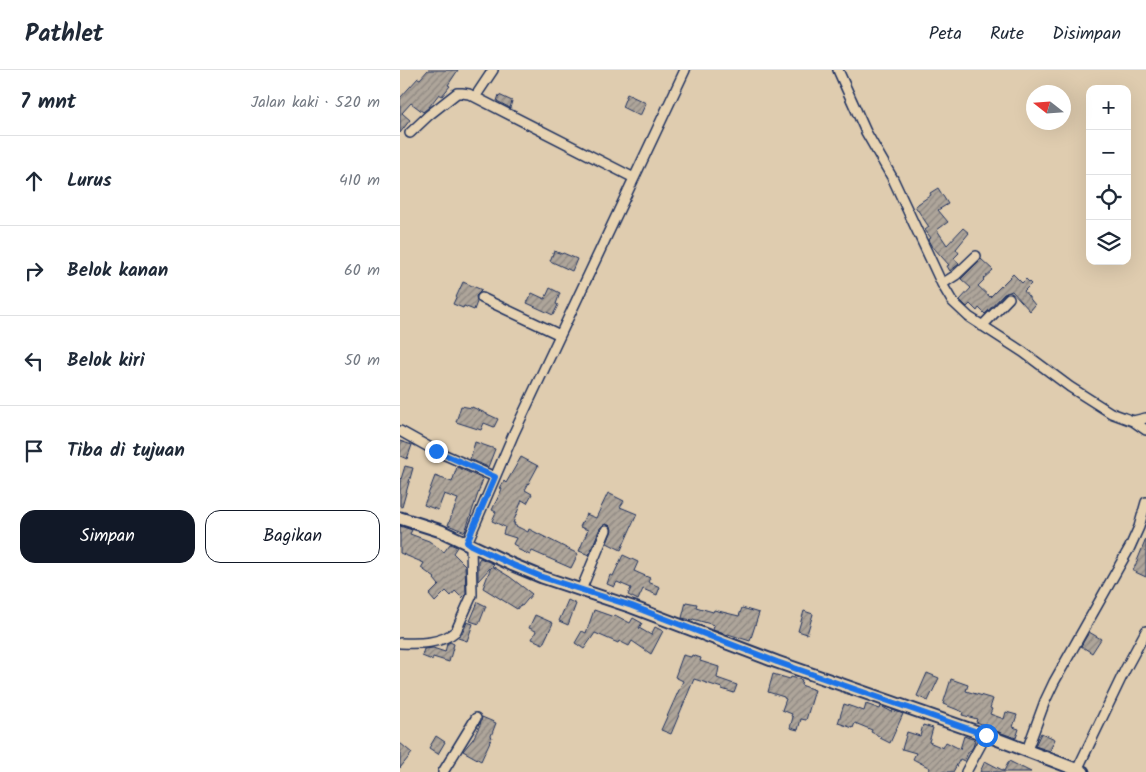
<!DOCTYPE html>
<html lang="id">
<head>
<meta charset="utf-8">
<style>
  :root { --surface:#fff; --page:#f2f2f3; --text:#1f2937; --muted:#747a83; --line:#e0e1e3; --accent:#111827 }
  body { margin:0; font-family:Kalam,sans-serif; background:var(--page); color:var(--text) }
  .controls { position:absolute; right:15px; top:15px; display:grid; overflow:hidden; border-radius:10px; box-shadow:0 5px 20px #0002 }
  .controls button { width:45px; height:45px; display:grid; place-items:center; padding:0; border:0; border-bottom:1px solid var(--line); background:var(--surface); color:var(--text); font:25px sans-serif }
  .compass { position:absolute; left:626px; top:15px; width:45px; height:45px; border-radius:50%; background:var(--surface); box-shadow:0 5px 20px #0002; rotate:287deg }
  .stop { position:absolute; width:15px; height:15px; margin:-11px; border:4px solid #1a73e8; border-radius:50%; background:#fff }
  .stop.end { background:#1a73e8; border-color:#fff; box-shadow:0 1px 5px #0008 }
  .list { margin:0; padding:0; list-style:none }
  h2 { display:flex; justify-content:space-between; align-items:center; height:65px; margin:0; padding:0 20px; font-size:21px }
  h2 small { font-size:16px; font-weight:400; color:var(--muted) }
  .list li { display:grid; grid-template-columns:32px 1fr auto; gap:15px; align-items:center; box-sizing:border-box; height:90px; padding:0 20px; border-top:1px solid var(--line) }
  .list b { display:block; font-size:19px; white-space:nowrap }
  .list em { font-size:16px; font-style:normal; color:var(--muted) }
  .actions { display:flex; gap:10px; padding:15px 20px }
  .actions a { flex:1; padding:11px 0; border:1px solid var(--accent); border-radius:15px; text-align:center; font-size:18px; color:var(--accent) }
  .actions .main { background:var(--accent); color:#fff }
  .icon { flex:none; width:28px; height:28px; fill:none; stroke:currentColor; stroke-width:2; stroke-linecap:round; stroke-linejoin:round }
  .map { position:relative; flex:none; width:746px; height:702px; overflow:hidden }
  header { display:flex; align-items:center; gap:30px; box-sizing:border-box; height:70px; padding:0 25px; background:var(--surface); border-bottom:1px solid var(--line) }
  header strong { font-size:24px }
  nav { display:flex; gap:28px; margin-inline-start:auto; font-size:18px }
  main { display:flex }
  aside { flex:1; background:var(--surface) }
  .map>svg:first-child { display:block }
  .building { fill:url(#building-hatch); stroke:#1b2f5e }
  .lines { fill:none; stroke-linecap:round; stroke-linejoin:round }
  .minor-casing { stroke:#1b2f5e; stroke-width:12 }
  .tertiary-casing { stroke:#1b2f5e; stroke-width:15 }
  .minor { stroke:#e7d3b2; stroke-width:9 }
  .tertiary { stroke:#e7d3b2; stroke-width:11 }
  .route { stroke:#1a73e8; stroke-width:6 }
</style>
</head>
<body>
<header>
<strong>Pathlet</strong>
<nav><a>Peta</a><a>Rute</a><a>Disimpan</a></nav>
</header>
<main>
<aside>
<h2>7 mnt<small>Jalan kaki · 520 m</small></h2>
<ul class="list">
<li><svg class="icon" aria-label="ahead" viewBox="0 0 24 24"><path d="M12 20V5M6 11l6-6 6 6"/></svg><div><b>Lurus</b></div><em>410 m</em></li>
<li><svg class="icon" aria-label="right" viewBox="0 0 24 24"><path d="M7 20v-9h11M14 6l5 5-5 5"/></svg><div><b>Belok kanan</b></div><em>60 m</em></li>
<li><svg class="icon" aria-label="left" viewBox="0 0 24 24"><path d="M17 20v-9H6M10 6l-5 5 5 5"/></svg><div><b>Belok kiri</b></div><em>50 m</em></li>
<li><svg class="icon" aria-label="arrive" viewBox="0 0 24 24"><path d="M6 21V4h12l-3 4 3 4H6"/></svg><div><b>Tiba di tujuan</b></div></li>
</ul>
<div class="actions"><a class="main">Simpan</a><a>Bagikan</a></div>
</aside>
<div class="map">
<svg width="746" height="702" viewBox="0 0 746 702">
  <defs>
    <pattern id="building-hatch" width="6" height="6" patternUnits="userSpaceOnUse" patternTransform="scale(1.25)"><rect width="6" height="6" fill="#aea59a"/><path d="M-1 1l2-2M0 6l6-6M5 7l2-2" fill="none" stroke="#8d8781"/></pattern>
  </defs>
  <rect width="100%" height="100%" fill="#dfccaf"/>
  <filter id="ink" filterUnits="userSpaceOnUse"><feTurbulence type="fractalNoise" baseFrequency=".02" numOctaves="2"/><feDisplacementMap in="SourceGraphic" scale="10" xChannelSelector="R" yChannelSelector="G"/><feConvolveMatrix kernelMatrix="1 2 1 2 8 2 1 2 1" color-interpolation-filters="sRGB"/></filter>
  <g filter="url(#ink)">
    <path class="building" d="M28 0H58L48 15 50 16 42 26 39 24 29 37 23 42 11 33 2 43 10 50 0 63V28L18 8 20 9Z
      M227 24 246 33 240 46 222 37Z
      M99 25 112 31 110 38 97 31Z
      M538 118 548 134 538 140 548 152 537 160 547 175 563 158 569 163 556 179 559 183 554 188 559 194 550 201 547 196 549 195 533 177H532L528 170 531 168 525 160 529 157 515 136 531 125 530 123Z
      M154 181 162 184 163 183 177 189 172 201 150 191Z
      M581 189 593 200 583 209 584 210 578 216 590 227 613 204 622 213 626 209 631 214 624 221 635 235 630 241 612 221 604 224 585 244 579 238 577 241 570 234 567 237 560 230 571 218 561 209Z
      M63 212 82 220 76 226 77 232 74 240 64 236 63 238 53 234Z
      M150 218 160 223 156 234 158 235 153 245 127 233 132 223 145 229Z
      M61 336 72 338V337L98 349 94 357 84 353 81 360 56 352Z
      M0 371 12 375 7 389 0 386Z
      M75 372 95 379 88 397 70 389Z
      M121 387 138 396 125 420 132 424 127 433 122 430 113 453H115L114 455 128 462 129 459 178 484 171 498 132 481 130 485 117 479 118 477 113 474 116 468 103 464 105 457 92 451 96 442 92 440 102 419 100 418 104 411 106 413Z
      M5 396 13 398 2 437 0 436V408L1 409Z
      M57 397 83 409 65 462 48 455 58 429 44 424 38 440 24 435 35 406 52 412Z
      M208 423 224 431 220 437 237 444 221 480 207 473 212 460 211 456 205 454 200 458 189 485 179 481 188 460 180 457 186 444 196 448Z
      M0 456 12 460 10 464 29 471 44 482 50 474 57 477 53 483 65 495 66 524 62 528 55 521 51 526 46 521 35 532 29 525 39 515 34 509 35 508 21 498 24 493 0 483Z
      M746 469V507L733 501Z
      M223 485 238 492 234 501 250 508 248 512 260 517 257 525 243 519 238 530 228 525 231 518 217 512 214 517 207 514 210 505 213 506Z
      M80 488 94 494 92 496 110 507 132 524 122 536 120 535 117 539 83 518 91 497 78 511V491Z
      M168 530 176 534 168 555 159 551Z
      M78 532 86 536 79 554 70 551Z
      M286 532 297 534 296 537 313 542 314 540 339 546 342 538 359 543 350 571 328 564 327 565 313 560 314 555 293 549 292 550 282 548Z
      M194 540 214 547 215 545 230 553 233 548 242 553 239 558 251 565 255 557 263 561 251 584 232 571 229 576 219 571 218 573 195 563 184 579 175 573 182 561 186 563Z
      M404 541 413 544 407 564 398 561Z
      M135 545 153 553 143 574 132 569 136 561 129 558Z
      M67 552 73 554 67 571 58 568 62 564Z
      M689 562 701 569 692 583 681 576Z
      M50 572 54 574 49 592 33 587 32 590 22 586 24 579 33 578 45 582 47 574Z
      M283 585 291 587 292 585 301 588 300 591 319 597 317 608 337 615 334 623 322 619V618L294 609 271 664 261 660 283 611 275 607Z
      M527 603 539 608 528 631 517 626Z
      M373 604 390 609 391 607 402 610 401 615 415 620 406 650 401 649 398 660 390 658 393 647 391 646 392 644 382 640 386 629 384 628V627L368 622Z
      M551 609 568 615 566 621 593 629 590 638 592 639 590 644 604 649 606 642 617 645 613 657 619 659 616 668 587 658 588 656 576 652 577 649 562 645 563 642 543 634Z
      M444 634 464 641 466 634 480 639 481 636 492 642 493 640 503 644 490 673 480 668 481 667 471 662 472 660 455 653 453 658 438 653Z
      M82 647 96 653 91 666 92 667 81 691 63 681 73 669 80 655Z
      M523 655 533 658 529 672 543 678 546 672 560 679 564 666 575 670 573 677 570 681H569L564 691 560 689 553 702H528L530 698 513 689 516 683 502 679 507 662 520 666Z
      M641 663 655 669 650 681 635 676Z
      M36 666 45 672 38 684 29 678Z
      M0 673 12 683 0 698Z
      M585 691 604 701 609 691 631 702H580Z"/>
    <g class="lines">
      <defs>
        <path id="minor" d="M438 0 466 62 493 109 542 214 552 231 569 247 623 282 670 317 711 343 733 351 746 348
          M75 27 93 0
          M10 63 29 45 57 23H62L69 24 234 108
          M542 214 556 205 576 186
          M82 228 160 265
          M582 256 609 228
          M733 351 746 360
          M0 361 36 381 95 407
          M67 473 114 363 285 0
          M181 520 206 460
          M0 573C19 574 41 574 56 561L72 525 71 475
          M627 680 645 631 654 612 730 477 739 457 746 432
          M677 700 725 600 746 561
          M43 702 76 648
          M566 702 586 665"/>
        <path id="tertiary" d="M0 448 41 461 113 495 142 507 232 537 377 592 586 665 683 702"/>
      </defs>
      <use href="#minor" class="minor-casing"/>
      <use href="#tertiary" class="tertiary-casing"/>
      <use href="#minor" class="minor"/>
      <use href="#tertiary" class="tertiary"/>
    </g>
  </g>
  <g class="lines" filter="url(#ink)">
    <path class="route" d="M36 381 95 407 67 472 71 475 113 495 142 507 232 536 377 592 586 665"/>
  </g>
</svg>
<div class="controls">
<button>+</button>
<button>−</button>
<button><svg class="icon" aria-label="locate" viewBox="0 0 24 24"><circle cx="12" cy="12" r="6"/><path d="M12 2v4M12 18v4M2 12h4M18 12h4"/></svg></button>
<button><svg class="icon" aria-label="layers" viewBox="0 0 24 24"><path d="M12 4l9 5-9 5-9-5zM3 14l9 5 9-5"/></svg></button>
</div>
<svg class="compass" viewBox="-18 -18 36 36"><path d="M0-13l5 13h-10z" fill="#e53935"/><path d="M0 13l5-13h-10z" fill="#747a83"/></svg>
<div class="stop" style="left:586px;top:665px"></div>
<div class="stop end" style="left:36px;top:381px"></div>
</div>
</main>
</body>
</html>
